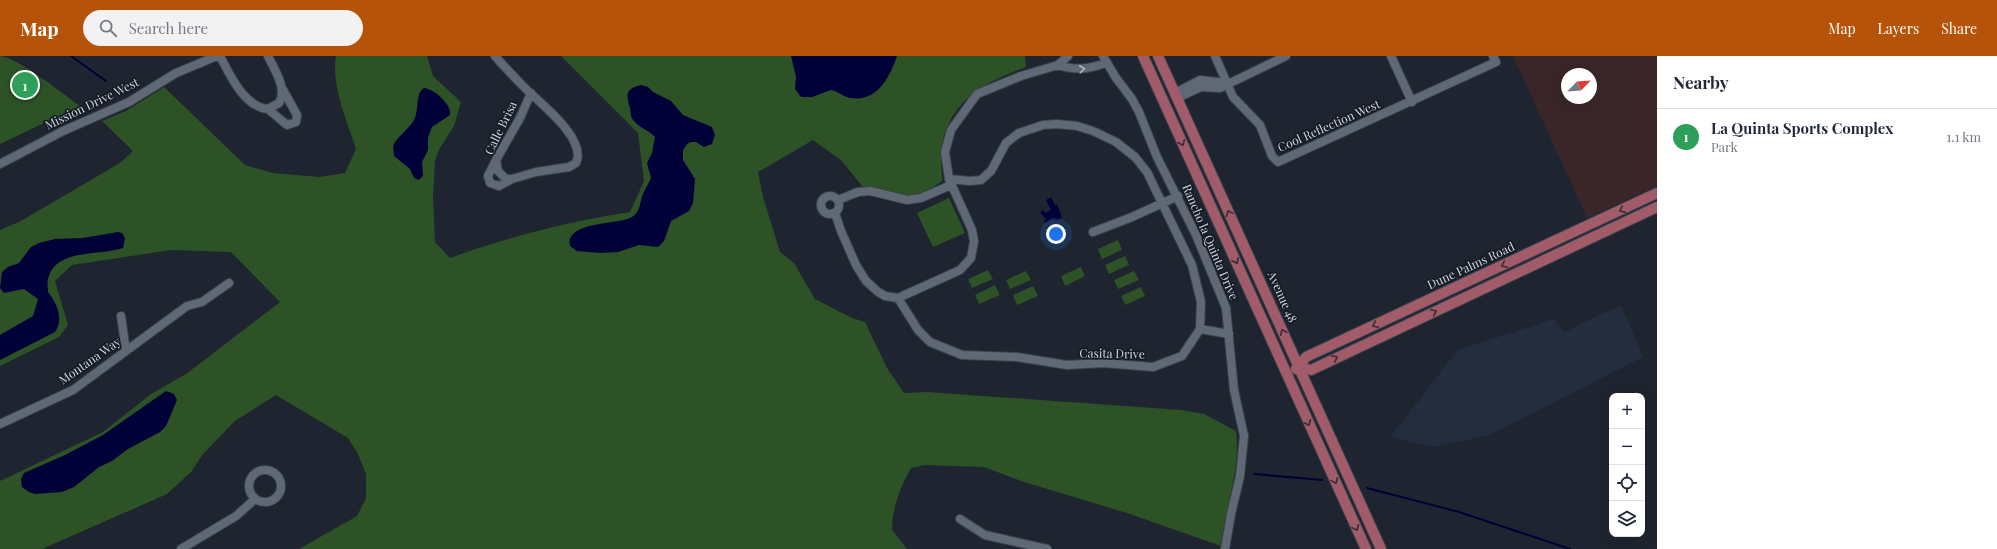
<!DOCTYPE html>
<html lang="en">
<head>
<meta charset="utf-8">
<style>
  :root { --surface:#fff; --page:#f2f2f3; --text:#1f2937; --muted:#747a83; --line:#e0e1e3; --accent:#b45309 }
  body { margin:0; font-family:"Playfair Display",serif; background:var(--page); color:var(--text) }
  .controls { position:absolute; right:12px; bottom:12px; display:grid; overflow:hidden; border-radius:8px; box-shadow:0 4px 16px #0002 }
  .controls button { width:36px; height:36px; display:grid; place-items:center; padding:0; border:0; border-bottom:1px solid var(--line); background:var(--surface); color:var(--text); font:20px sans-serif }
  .compass { position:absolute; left:1561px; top:12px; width:36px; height:36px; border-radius:50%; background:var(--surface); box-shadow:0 4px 16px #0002; rotate:65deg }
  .you { position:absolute; left:1056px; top:178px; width:14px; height:14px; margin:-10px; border:3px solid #fff; border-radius:50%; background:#1a73e8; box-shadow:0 0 0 6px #1a73e833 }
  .badge { display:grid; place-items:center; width:26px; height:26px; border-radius:50%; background:var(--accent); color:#fff; font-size:13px; font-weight:700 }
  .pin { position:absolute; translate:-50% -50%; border:2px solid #fff; box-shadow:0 1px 4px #0006 }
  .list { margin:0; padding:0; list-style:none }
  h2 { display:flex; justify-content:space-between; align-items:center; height:52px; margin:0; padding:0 16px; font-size:17px }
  h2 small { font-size:13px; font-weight:400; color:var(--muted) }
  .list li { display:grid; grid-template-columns:26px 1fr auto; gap:12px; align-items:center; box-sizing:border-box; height:56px; padding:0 16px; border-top:1px solid var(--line) }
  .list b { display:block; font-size:15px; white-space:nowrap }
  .list p { margin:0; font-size:13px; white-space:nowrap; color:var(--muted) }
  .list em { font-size:13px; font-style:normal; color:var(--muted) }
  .icon { flex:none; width:22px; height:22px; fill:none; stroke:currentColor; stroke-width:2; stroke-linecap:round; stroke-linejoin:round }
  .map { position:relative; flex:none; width:1657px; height:493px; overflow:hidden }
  header { display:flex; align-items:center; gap:24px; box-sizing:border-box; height:56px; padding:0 20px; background:var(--accent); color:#fff }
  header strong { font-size:19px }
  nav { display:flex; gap:22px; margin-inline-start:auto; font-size:14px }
  .search { width:280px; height:36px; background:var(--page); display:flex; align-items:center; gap:10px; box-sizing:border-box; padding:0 14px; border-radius:22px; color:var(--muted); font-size:15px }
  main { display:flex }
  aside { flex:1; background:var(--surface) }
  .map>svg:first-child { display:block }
  .commercial { fill:#3a2628; fill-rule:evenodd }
  .built { fill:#232d3e }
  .green { fill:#2c5226 }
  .water { fill:#000138 }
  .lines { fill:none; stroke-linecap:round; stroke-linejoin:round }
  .stream { stroke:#000138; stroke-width:2 }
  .minor-casing { stroke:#3c424b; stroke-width:10 }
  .major-casing { stroke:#3c424b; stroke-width:12 }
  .minor { stroke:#5f6875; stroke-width:8 }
  .major { stroke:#a15b69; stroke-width:10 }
  .oneway { stroke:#afb4be }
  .oneway2 { stroke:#382c37 }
  .labels { text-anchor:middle; stroke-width:3.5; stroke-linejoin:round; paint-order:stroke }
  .street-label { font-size:12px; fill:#d1d5dd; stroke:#151c26 }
</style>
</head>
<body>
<header>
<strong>Map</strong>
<div class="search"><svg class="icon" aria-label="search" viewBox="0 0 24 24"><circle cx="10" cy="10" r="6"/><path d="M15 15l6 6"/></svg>Search here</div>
<nav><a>Map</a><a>Layers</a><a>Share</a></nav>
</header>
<main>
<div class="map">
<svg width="1657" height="493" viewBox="0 0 1657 493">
  <rect width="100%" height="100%" fill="#1e2530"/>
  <path class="commercial" d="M1513 0H1657V130L1587 162ZM1567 18H1591V42H1567Z"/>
  <path class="built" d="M1621 249 1643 301 1490 379 1433 391 1390 381 1458 294 1554 263 1564 276Z"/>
  <path class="green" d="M0 0C16 0 64 39 80 50L0 88Z
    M336 0H427L433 20 461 46 454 70 440 92 435 104 433 141 435 186 450 202C509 181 569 165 630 156L644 125 638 77 561 0H1025L1026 11C986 26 952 42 942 88 940 99 942 113 942 125L929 134 908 141 862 130 841 104 813 84 758 116 763 141 780 196 794 207 815 243 852 262 865 266 887 312 904 337 927 336 1181 354 1204 358 1236 375C1241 414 1225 451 1221 490L1130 458 1021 425 984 411 925 409 911 412C900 432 892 452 892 474L907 493H299L357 460 366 442V418L358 398 348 382 276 339 235 365 203 398 191 416 167 438 42 493H0V425L103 376 151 338 186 318 280 246 231 196 171 194 72 209 55 225 68 269 59 281 0 310V174L21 165 120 107 133 95 102 65 126 55 164 31 245 109 273 117 319 121 345 117 356 93C347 64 331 30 336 0Z
    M949 142 965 177 933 191 917 157Z
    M1118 184 1122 194 1102 203 1098 193Z
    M1125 200 1129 209 1109 218 1105 209Z
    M1081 211 1085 220 1065 230 1061 220Z
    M988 214 993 223 972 232 968 223Z
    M1026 215 1031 224 1010 233 1006 224Z
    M1134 215 1139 224 1118 233 1114 224Z
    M995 229 1000 239 979 248 975 239Z
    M1033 230 1038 240 1017 249 1013 239Z
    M1141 231 1145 240 1125 249 1121 240Z"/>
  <path class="water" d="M791 0H897C890 20 878 46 851 42 843 41 838 35 831 34L812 41H801L795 33 796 21Z
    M641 29 648 31 653 36 671 45 683 59 712 71 715 79 712 88 704 91 696 86H691L687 88 683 94V104L695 123 693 147 689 155 671 165 664 185 658 191 639 189 618 196 601 197 577 195 570 190C565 165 618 169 632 161 642 155 639 145 644 136 646 131 649 127 651 122L647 107 652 97 655 81C649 74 641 73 635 66 630 62 631 57 630 52 626 38 625 33 641 29Z
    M424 32C434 33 448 46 450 55V59L432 71 430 76 428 82V94L422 106 423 120 419 124 414 122 410 113 394 100 393 90C398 79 410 73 415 62 419 52 415 38 424 32Z
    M1051 141 1055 149 1057 148 1062 162 1056 165 1054 162 1045 167 1044 165 1046 164 1040 156 1044 154 1045 157 1051 154 1046 144Z
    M118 176 122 177 125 182 123 192C100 200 55 192 48 223 47 227 48 232 48 236 57 247 64 263 55 276L0 304V279L33 260 38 243 24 233 4 237 0 232 2 216 8 211 19 207 31 191 39 187 55 183 83 182Z
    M166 335 174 338 177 344 166 370 160 376 128 393 112 405 99 411 74 431 62 436 35 438 29 436 22 431 21 423 24 417 65 399 103 379Z"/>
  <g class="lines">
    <path class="stream" d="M71 0 106 25
      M1254 418 1322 424
      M1367 432 1459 456 1570 493"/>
    <defs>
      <path id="minor" d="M220 0C230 19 244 51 268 53L279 47C288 33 274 13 268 0
        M495 0C506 13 517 24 529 36 543 49 587 84 576 107L569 111 536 116 512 123H506L498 115 496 104 520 62 531 37
        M1103 0 1116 22 1132 43 1139 56 1157 101 1196 179 1226 252 1234 334 1244 380 1240 420 1231 458 1225 493
        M1215 0 1233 41 1260 69 1272 100 1278 106 1496 6 1493 0
        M1391 0 1412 46
        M1058 9C1077 15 1088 13 1106 7
        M1175 37 1200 24 1227 27
        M1177 42 1201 31 1220 32 1286 0
        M268 53 287 69 296 66 297 59 282 32
        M496 104 488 120 490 127 499 130 512 123
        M0 108 63 75 129 46 176 17 217 0
        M821 149a9 9 0 1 1 18 0a9 9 0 1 1-18 0Z
        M838 144 858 136 870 135 907 144 921 142 951 129
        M835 157 841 175 856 209 866 225 877 235 885 240 898 242 960 214 971 202 974 185 972 174 949 123 945 96 951 74 977 38 1021 20 1058 9 1068 0
        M1093 176 1132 161 1178 140
        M898 242 918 274 930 286 962 299 1017 301 1067 309 1103 307 1153 311 1182 300 1200 273 1201 246 1192 209 1147 116 1135 101 1116 86 1093 75 1077 70 1057 68 1043 69 1019 77 1006 87 991 115 981 124 970 125 949 123
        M121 260 126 295
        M1200 273 1229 278
        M0 368 73 334 187 250 202 246 229 227
        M249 430a16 16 0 1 1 32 0a16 16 0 1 1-32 0Z
        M960 463 985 479 1047 493
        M181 493 236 460 255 443"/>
      <path id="major" d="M1143 0 1366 493
        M1158 0 1381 493
        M1299 311 1311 314 1657 151
        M1296 313 1299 311 1306 301 1657 137"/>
    </defs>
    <use href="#minor" class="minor-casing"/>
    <use href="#major" class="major-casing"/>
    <use href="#minor" class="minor"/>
    <use href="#major" class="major"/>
  </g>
  <defs><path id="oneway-chevron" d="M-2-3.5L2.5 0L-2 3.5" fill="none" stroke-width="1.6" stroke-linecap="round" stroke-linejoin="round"/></defs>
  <use class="oneway" href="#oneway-chevron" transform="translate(1082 13) rotate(-6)"/>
  <g class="oneway2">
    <use href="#oneway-chevron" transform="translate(1182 87) rotate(66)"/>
    <use href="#oneway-chevron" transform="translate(1622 154) rotate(155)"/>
    <use href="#oneway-chevron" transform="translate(1229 157) rotate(-114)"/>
    <use href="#oneway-chevron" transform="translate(1236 205) rotate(65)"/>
    <use href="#oneway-chevron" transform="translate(1504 209) rotate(155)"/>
    <use href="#oneway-chevron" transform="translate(1434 256) rotate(-25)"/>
    <use href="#oneway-chevron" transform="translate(1375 269) rotate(155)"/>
    <use href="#oneway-chevron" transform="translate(1283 276) rotate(-114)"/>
    <use href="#oneway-chevron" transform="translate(1335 302) rotate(-25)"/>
    <use href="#oneway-chevron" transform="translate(1308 367) rotate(66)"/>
    <use href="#oneway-chevron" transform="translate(1335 425) rotate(66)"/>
    <use href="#oneway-chevron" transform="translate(1356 472) rotate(66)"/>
  </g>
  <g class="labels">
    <g class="street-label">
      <text transform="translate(92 48) rotate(-26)" y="4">Mission Drive West</text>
      <text transform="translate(1329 70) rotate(-24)" y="4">Cool Reflection West</text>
      <text transform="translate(501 72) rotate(-64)" y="4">Calle Brisa</text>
      <text transform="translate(1210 186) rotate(67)" y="4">Rancho la Quinta Drive</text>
      <text transform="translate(1471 210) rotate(-25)" y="4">Dune Palms Road</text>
      <text transform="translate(1282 241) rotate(66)" y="4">Avenue 48</text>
      <text transform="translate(1112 298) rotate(1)" y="4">Casita Drive</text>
      <text transform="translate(90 305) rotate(-35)" y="4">Montana Way</text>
    </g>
  </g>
</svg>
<div class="controls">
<button>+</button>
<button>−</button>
<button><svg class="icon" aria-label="locate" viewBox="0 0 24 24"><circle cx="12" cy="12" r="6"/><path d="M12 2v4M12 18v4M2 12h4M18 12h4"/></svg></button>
<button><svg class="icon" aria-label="layers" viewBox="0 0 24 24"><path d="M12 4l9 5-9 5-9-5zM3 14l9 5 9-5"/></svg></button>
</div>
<svg class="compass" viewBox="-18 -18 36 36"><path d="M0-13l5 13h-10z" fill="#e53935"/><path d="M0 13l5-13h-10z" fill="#747a83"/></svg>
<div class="you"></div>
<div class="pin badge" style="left:25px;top:29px;background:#2e9e5b">1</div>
</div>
<aside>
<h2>Nearby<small></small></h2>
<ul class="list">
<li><span class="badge" style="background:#2e9e5b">1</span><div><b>La Quinta Sports Complex</b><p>Park</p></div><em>1.1 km</em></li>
</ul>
</aside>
</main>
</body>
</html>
